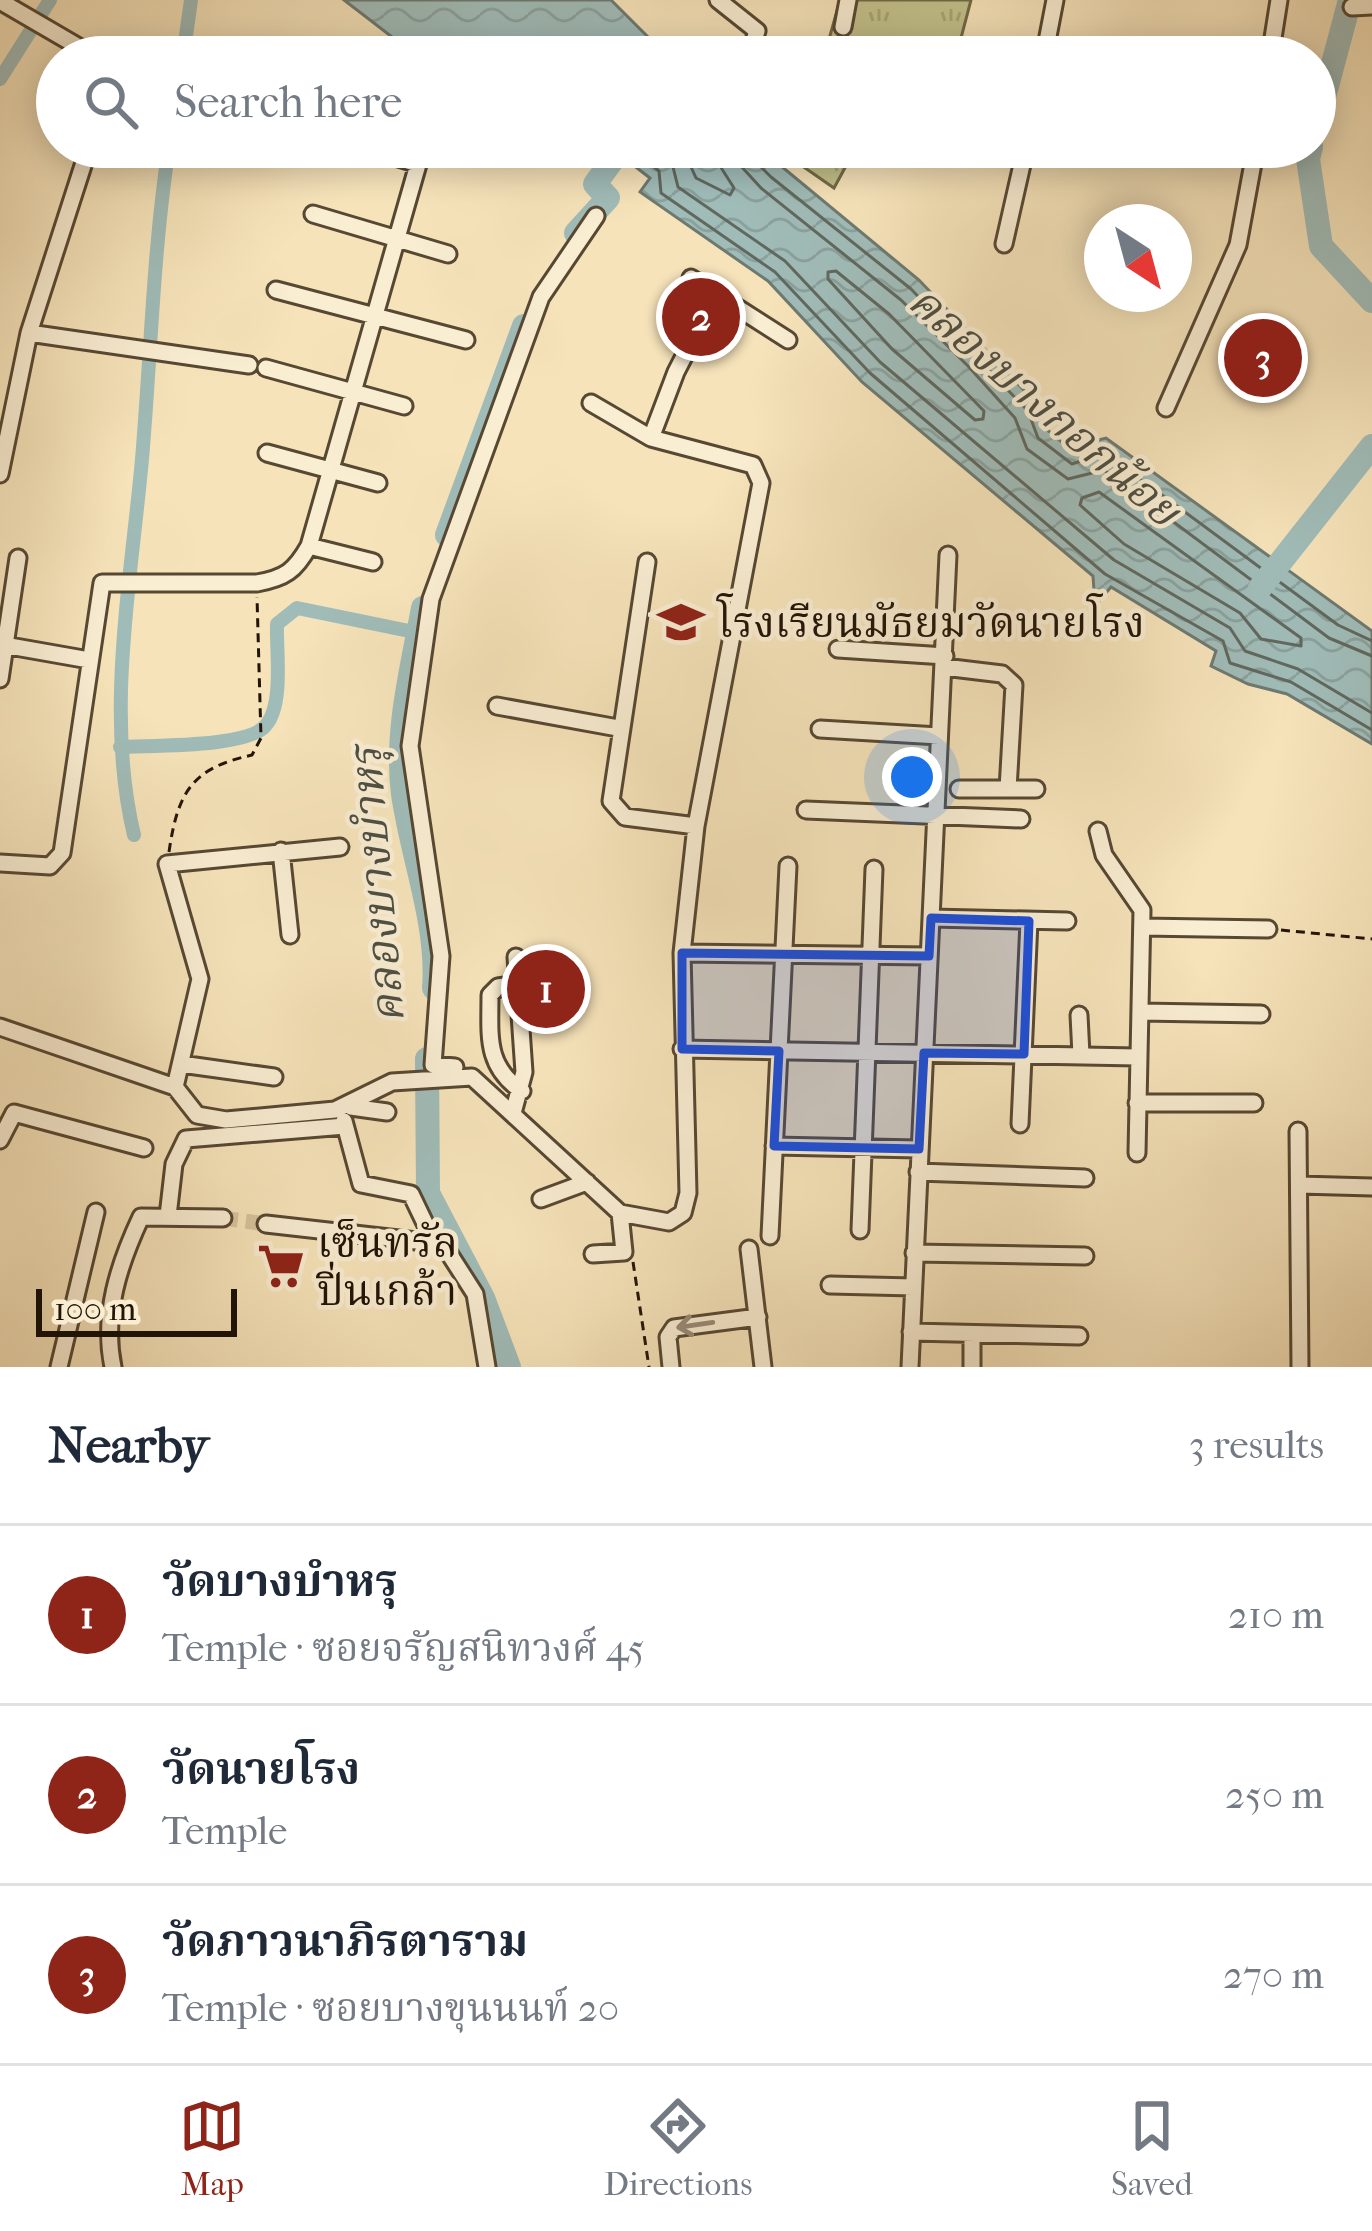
<!DOCTYPE html>
<html lang="en">
<head>
<meta charset="utf-8">
<style>
  :root { --surface:#fff; --page:#f6f6f7; --text:#1f2937; --muted:#747a83; --line:#e0e1e3; --accent:#8f2418 }
  body { margin:0; font-family:"IM FELL French Canon","Noto Serif Thai",serif; background:var(--page); color:var(--text) }
  .compass { position:absolute; left:1084px; top:204px; width:108px; height:108px; border-radius:50%; background:var(--surface); box-shadow:0 6px 30px #0003; rotate:144deg }
  .scale { position:absolute; left:36px; bottom:30px; width:201px; box-sizing:border-box; padding-left:12px; border:6px solid #221406; border-top:0; font-size:33px; line-height:42px; white-space:nowrap; color:#221406; -webkit-text-stroke:9px #f9edd2; paint-order:stroke }
  .you { position:absolute; left:912px; top:777px; width:42px; height:42px; margin:-30px; border:9px solid #fff; border-radius:50%; background:#1a73e8; box-shadow:0 0 0 18px #1a73e833 }
  .badge { display:grid; place-items:center; width:78px; height:78px; border-radius:50%; background:var(--accent); color:#fff; font-size:39px; font-weight:700 }
  .pin { position:absolute; translate:-50% -50%; border:6px solid #fff; box-shadow:0 3px 12px #0006 }
  .list { margin:0; padding:0; list-style:none }
  h2 { display:flex; justify-content:space-between; align-items:center; height:156px; margin:0; padding:0 48px; font-size:51px }
  h2 small { font-size:39px; font-weight:400; color:var(--muted) }
  .list li { display:grid; grid-template-columns:78px 1fr auto; gap:36px; align-items:center; box-sizing:border-box; height:180px; padding:0 48px; border-top:3px solid var(--line) }
  .list b { display:block; font-size:45px; white-space:nowrap }
  .list p { margin:0; font-size:39px; white-space:nowrap; color:var(--muted) }
  .list em { font-size:39px; font-style:normal; color:var(--muted) }
  .icon { flex:none; width:66px; height:66px; fill:none; stroke:currentColor; stroke-width:2; stroke-linecap:round; stroke-linejoin:round }
  .map { position:relative; flex:none; width:1372px; height:1367px; overflow:hidden }
  .search { position:absolute; background:var(--surface); box-shadow:0 6px 30px #0003; left:36px; right:36px; top:36px; height:132px; display:flex; align-items:center; gap:30px; box-sizing:border-box; padding:0 42px; border-radius:66px; color:var(--muted); font-size:45px }
  .sheet { height:696px; background:var(--surface) }
  nav { display:flex; justify-content:space-around; align-items:center; box-sizing:border-box; height:168px; border-top:3px solid var(--line); background:var(--surface); font-size:33px; color:var(--muted) }
  nav a { display:grid; justify-items:center; gap:6px }
  nav .on { color:var(--accent) }
  .map>svg:first-child { display:block }
  .park { fill:url(#park-tufts); stroke:#726a48; stroke-width:3 }
  .water { fill:url(#water-waves); stroke:#6e7971; stroke-width:3 }
  .lines { fill:none; stroke-linecap:round; stroke-linejoin:round }
  .shore { stroke:#61685f; stroke-width:3 }
  .canal { stroke:#a0bcb8; stroke-width:14 }
  .river { stroke:#a0bcb8; stroke-width:24 }
  .minor-tunnel { stroke:#d6c49f; stroke-width:15; stroke-dasharray:15 8; stroke-linecap:butt }
  .minor-casing { stroke:#574833; stroke-width:21 }
  .path { stroke:#221406; stroke-width:3; stroke-dasharray:9 6; stroke-linecap:butt }
  .minor { stroke:#f9edd2; stroke-width:15 }
  .oneway { stroke:#988b76 }
  .marked { fill:#1d4ed8; fill-opacity:0.2; stroke:#1d4ed8; stroke-width:9; stroke-linejoin:round }
  .labels { text-anchor:middle; stroke-width:9; stroke-linejoin:round; paint-order:stroke }
  .poi-label { font-size:42px; fill:#221406; stroke:#f9edd2; text-anchor:start }
  .water-label { font-size:45px; font-style:italic; fill:#4e4f44; stroke:#f9edd2 }
</style>
</head>
<body>
<div class="map">
<svg width="1372" height="1367" viewBox="0 0 1372 1367">
  <defs>
    <pattern id="park-tufts" width="24" height="20" patternUnits="userSpaceOnUse" patternTransform="scale(3)"><rect width="24" height="20" fill="#c3c18b"/><path d="M3 7l-1-3M5 7V3M7 7l1-3M15 17l-1-3M17 17v-4M19 17l1-3" fill="none" stroke="#a7a576"/></pattern>
    <pattern id="water-waves" width="16" height="10" patternUnits="userSpaceOnUse" patternTransform="scale(3)"><rect width="16" height="10" fill="#a0bcb8"/><path d="M0 5q4-4 8 0t8 0" fill="none" stroke="#8aa19d"/></pattern>
  </defs>
  <rect width="100%" height="100%" fill="#f6e3ba"/>
  <filter id="stains"><feTurbulence type="fractalNoise" baseFrequency=".00167" numOctaves="4"/><feColorMatrix values="0 0 0 0 .2 0 0 0 0 .09 0 0 0 0 .02 0 0 0 .5 -.17"/></filter>
  <radialGradient id="worn" r=".72"><stop offset=".6" stop-color="#630" stop-opacity="0"/><stop offset="1" stop-color="#630" stop-opacity=".3"/></radialGradient>
  <path class="park" d="M840 0H971L956 57H824Z
    M788 147H876L869 158 853 153 834 188 785 154Z"/>
  <path class="water" d="M344 0H611L668 57H451L443 50 437 57H418Z
    M609 147H758L919 280 1040 407 1045 428 1075 453 1086 443 1106 438 1372 631V744L1287 694 1248 684 1211 666 1216 651 1111 587 1095 606 1093 576 862 382 768 281 640 192 650 178 619 154 615 158 605 151Z"/>
  <g class="lines">
    <path class="shore" d="M630 147 659 171 661 193 775 272 870 373 1105 574 1223 641 1230 663 1291 682 1372 730
      M655 147 672 163 678 187 785 261 880 362 1114 560 1230 628 1245 651 1298 669 1372 713
      M682 147 696 178 730 195 734 188 720 166 717 147
      M735 147 740 165 761 188 901 300 968 366 1015 418 1027 449 1068 479 1104 470 1329 638 1372 656
      M751 147 753 159 771 177 911 289 1028 411 1038 438 1072 464 1105 453 1338 625 1372 641
      M836 271 889 314 984 411 983 419 975 420 892 349 828 279V272Z
      M1099 492 1301 638V646L1261 639 1240 613 1124 544 1080 505 1082 498Z"/>
    <path class="canal" d="M183 57 191 0
      M0 79 50 0
      M120 747C151 745 249 748 266 725 284 704 276 650 277 624L297 608 419 633
      M134 835C105 714 131 582 142 459 151 354 153 251 169 147"/>
    <path class="river" d="M1315 131 1350 0
      M1311 147 1308 159 1321 246 1372 301
      M576 233 608 198 595 184 622 147
      M447 535 524 326
      M1260 588 1372 446
      M423 608C412 668 395 732 403 794 412 858 439 924 434 988
      M427 1059 428 1193 483 1298 509 1367"/>
    <path class="minor-tunnel" d="M223 1218 266 1224"/>
    <defs>
      <path id="minor" d="M718 0 757 31 749 57
        M0 1 96 57
        M1352 7 1372 6
        M843 27 848 0
        M335 52 344 57
        M1044 57 1055 0
        M1270 57 1279 0
        M89 147 29 333 249 365
        M362 147 418 164
        M457 147 483 154
        M313 214 448 254
        M1004 244 1026 147
        M691 278 788 340
        M276 290 466 340
        M266 368 404 406
        M591 403 651 438
        M1166 408 1238 245 1256 147
        M267 453 378 483
        M0 474 29 333
        M309 546 373 562
        M647 562 611 801 625 817 696 826
        M4 645 89 660
        M838 649 945 656
        M944 667 1002 674 1014 685 1008 789H959
        M0 679 18 558
        M497 706 618 728
        M820 729 939 736
        M1008 789H1036
        M806 810 1021 819
        M1098 831 1104 855 1142 910 1137 1153
        M281 851 290 935
        M0 863 50 866 62 853 102 583H257C285 578 295 571 309 546L423 147
        M931 918 1067 921
        M1142 927 1268 929
        M682 953 929 956
        M518 984 498 987 490 995C490 1036 485 1066 522 1091
        M1140 1012 1261 1014
        M1079 1015 1081 1055
        M0 1027 175 1087 197 1115 226 1120 335 1110 392 1082 472 1077 620 1213 669 1222 683 1213 688 1193 682 953 696 826 761 483 753 465 651 438 676 372 716 294
        M682 1049 1137 1057
        M181 1064 274 1077
        M455 1067 433 1065 441 956 410 746 431 599 541 297 596 216
        M175 1087 200 979 167 864 340 847
        M1137 1103H1254
        M351 1107 387 1112
        M513 1113 524 1072 516 957
        M344 1121 361 1184 411 1194 434 1242
        M1020 1124 1029 921
        M1298 1131 1300 1367
        M0 1140 14 1113 144 1148
        M774 1146 919 1149
        M918 1172 1085 1178
        M1299 1185 1372 1187
        M541 1199 587 1182
        M168 1216 174 1164 186 1139 345 1126
        M266 1224 443 1244 475 1294 487 1367
        M860 1230 874 869
        M770 1236 788 866
        M749 1249 763 1367
        M914 1253 1085 1256
        M593 1254 624 1252 620 1213
        M830 1285 913 1287
        M911 1332 1079 1336
        M972 1334V1367
        M59 1367 96 1212
        M113 1367C102 1315 119 1264 141 1217L223 1218
        M671 1367 668 1337 674 1328 758 1317
        M910 1367 948 555"/>
    </defs>
    <use href="#minor" class="minor-casing"/>
    <path class="path" d="M169 852C178 789 194 768 252 755L261 738 257 597
      M1281 930 1372 939
      M633 1262 649 1367"/>
    <use href="#minor" class="minor"/>
  </g>
  <defs><path id="oneway-shaft" d="M-6 0H5M1.5-3L5.5 0L1.5 3" fill="none" stroke-width="1.6" stroke-linecap="round" stroke-linejoin="round" transform="scale(3)"/></defs>
  <use class="oneway" href="#oneway-shaft" transform="translate(695 1325) rotate(172)"/>
  <path class="marked" d="M931 918 1029 921 1024 1054 924 1053 919 1149 774 1146 779 1051 682 1049V953L929 956Z"/>
  <defs>
    <symbol id="school-bare" viewBox="-9 -9 18 18"><path d="M0-5L7-2L0 1L-7-2ZM-4 1L0 2.5L4 1V4Q0 6-4 4Z" fill="#8f2418" stroke="#f9edd2" stroke-width="2.5" paint-order="stroke"/></symbol>
    <symbol id="supermarket-bare" viewBox="-9 -9 18 18"><path d="M-6-5.5h2.5l.6 2H6L4.5 2H-2.5L-4.4-4H-6ZM-1.5 3.2a1.3 1.3 0 1 0 .1 0ZM3 3.2a1.3 1.3 0 1 0 .1 0Z" fill="#8f2418" stroke="#f9edd2" stroke-width="2.5" paint-order="stroke"/></symbol>
  </defs>
  <g fill-rule="evenodd">
    <use href="#school-bare" x="648" y="589" width="66" height="66"/>
    <use href="#supermarket-bare" x="248" y="1233" width="66" height="66"/>
  </g>
  <g class="labels">
    <g class="poi-label">
      <text x="717" y="637">โรงเรียนมัธยมวัดนายโรง</text>
      <text x="317" y="1257">เซ็นทรัล<tspan x="317" dy="48">ปิ่นเกล้า</tspan></text>
    </g>
    <g class="water-label">
      <text transform="translate(1045 405) rotate(41)" y="16">คลองบางกอกน้อย</text>
      <text transform="translate(376 885) rotate(-95)" y="16">คลองบางบำหรุ</text>
    </g>
  </g>
  <rect width="100%" height="100%" filter="url(#stains)"/>
  <rect width="100%" height="100%" fill="url(#worn)"/>
</svg>
<svg class="compass" viewBox="-18 -18 36 36"><path d="M0-13l5 13h-10z" fill="#e53935"/><path d="M0 13l5-13h-10z" fill="#747a83"/></svg>
<div class="scale">100 m</div>
<div class="you"></div>
<div class="pin badge" style="left:546px;top:989px">1</div>
<div class="pin badge" style="left:701px;top:317px">2</div>
<div class="pin badge" style="left:1263px;top:358px">3</div>
<div class="search"><svg class="icon" aria-label="search" viewBox="0 0 24 24"><circle cx="10" cy="10" r="6"/><path d="M15 15l6 6"/></svg>Search here</div>
</div>
<section class="sheet">
<h2>Nearby<small>3 results</small></h2>
<ul class="list">
<li><span class="badge">1</span><div><b>วัดบางบำหรุ</b><p>Temple · ซอยจรัญสนิทวงศ์ 45</p></div><em>210 m</em></li>
<li><span class="badge">2</span><div><b>วัดนายโรง</b><p>Temple</p></div><em>250 m</em></li>
<li><span class="badge">3</span><div><b>วัดภาวนาภิรตาราม</b><p>Temple · ซอยบางขุนนนท์ 20</p></div><em>270 m</em></li>
</ul>
</section>
<nav>
<a class="on"><svg class="icon" aria-label="map" viewBox="0 0 24 24"><path d="M3 6l6-2 6 2 6-2v14l-6 2-6-2-6 2zM9 4v14M15 6v14"/></svg>Map</a>
<a><svg class="icon" aria-label="directions" viewBox="0 0 24 24"><path d="M12 3l9 9-9 9-9-9zM9 14v-3h6M13 9l2 2-2 2"/></svg>Directions</a>
<a><svg class="icon" aria-label="saved" viewBox="0 0 24 24"><path d="M7 4h10v16l-5-4-5 4z"/></svg>Saved</a>
</nav>
</body>
</html>
